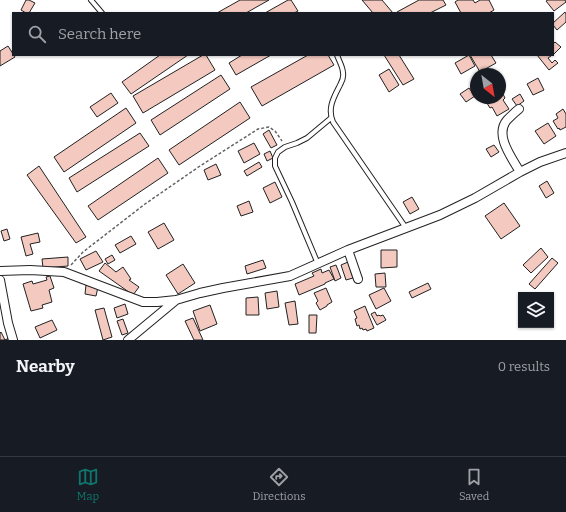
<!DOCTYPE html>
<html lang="en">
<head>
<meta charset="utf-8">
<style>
  :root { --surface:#171b24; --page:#20242c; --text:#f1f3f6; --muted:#9ea1a6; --line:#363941; --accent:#0f766e }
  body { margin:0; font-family:Bitter,serif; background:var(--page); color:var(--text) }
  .controls { position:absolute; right:12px; bottom:12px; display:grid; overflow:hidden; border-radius:0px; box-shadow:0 1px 3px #0004 }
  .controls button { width:36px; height:36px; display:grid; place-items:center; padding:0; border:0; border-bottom:1px solid var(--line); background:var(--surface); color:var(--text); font:20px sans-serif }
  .compass { position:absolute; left:470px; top:68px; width:36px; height:36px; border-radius:50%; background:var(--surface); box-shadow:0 1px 3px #0004; rotate:149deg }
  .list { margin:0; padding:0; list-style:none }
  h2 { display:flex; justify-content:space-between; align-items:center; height:52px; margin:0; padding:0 16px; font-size:17px }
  h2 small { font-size:13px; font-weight:400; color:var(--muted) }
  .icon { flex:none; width:22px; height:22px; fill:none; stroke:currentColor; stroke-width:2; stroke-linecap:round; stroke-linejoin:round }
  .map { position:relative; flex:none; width:566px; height:340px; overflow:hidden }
  .search { position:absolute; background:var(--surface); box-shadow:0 1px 3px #0004; left:12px; right:12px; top:12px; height:44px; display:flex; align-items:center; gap:10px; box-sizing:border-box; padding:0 14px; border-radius:0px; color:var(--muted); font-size:15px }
  .sheet { height:116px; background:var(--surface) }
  nav { display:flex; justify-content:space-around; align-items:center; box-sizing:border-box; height:56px; border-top:1px solid var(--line); background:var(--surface); font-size:11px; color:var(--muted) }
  nav a { display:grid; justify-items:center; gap:2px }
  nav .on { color:var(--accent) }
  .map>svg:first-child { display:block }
  .building { fill:#f3c9c0; stroke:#222 }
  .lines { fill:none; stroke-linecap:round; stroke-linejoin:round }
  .lane-casing { stroke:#222; stroke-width:6 }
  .street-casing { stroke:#222; stroke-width:10 }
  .path { stroke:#646464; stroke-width:1.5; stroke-dasharray:3 2; stroke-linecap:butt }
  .lane { stroke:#fff; stroke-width:4 }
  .street { stroke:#fff; stroke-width:8 }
</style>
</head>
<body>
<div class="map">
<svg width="566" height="340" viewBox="0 0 566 340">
  <rect width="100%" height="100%" fill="#fff"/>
  <path class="building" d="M26 0H29L35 3 29 13H26L21 10Z
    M240 0H269L246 13H217Z
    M288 0H291L298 11 294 13H265Z
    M362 0H382L393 13H373Z
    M419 0H443L446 5 430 13H398L397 12Z
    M458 0H473L475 3 480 0H489L494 10 489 13H461L455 2Z
    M548 0H565L566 2 554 11 546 1Z
    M565 12 566 14V22L557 30 553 25V23Z
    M555 42 561 47 552 56 551 55H553V44Z
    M8 46 15 57 0 66V51Z
    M160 55H188L131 94 122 82Z
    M203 55H206L215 70 143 113 133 96Z
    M242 55H271L236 75 229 63Z
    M308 55H328L334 65 262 106 251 87Z
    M384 55H399L414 79 403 85Z
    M469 55 475 66 461 74 455 63Z
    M470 55H491L496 63 480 72Z
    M537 55H551V56L548 58 552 63 555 60 558 63 549 70Z
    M389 69 399 85 389 92 379 75Z
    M221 75 230 89 160 135 151 120Z
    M538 78 544 90 533 95 527 84Z
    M469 88 475 96 466 102 460 94Z
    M501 90 505 98 503 100 509 109 497 116 492 107 490 108 485 100 488 98H500V91Z
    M111 93 118 103 97 117 90 107Z
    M520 94 524 101 517 106 512 99Z
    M240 102 250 118 179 165 169 150Z
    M126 108 136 123 64 172 54 157Z
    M563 109 566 114V127L560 130 559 128 558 129 553 121 558 118 556 114Z
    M548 123 556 136 544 144 535 131Z
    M269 130 277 145 271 148 263 134Z
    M140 133 149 146 77 192 69 178Z
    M254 143 260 154 244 163 238 151Z
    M494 145 499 152 491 157 486 149Z
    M270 151 273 158 267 161 264 154Z
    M158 158 168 173 98 220 88 206Z
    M259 162 262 167 247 176 244 171Z
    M216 164 221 175 208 180 204 170Z
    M39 166 86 237 76 243 27 175Z
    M547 181 554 193 546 198 539 186Z
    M275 182 282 197 270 203 263 188Z
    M412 197 419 209 410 214 403 202Z
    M249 201 253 212 241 216 237 206Z
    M504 203 520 226 501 239 485 216Z
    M164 223 174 240 158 249 148 232Z
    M7 229 10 239 4 241 1 231Z
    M38 233 40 242 30 244 33 254 26 256 21 237Z
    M131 236 136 244 120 253 115 245Z
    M541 248 548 257 531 273 523 265Z
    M381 250H397V267L381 268Z
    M96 251 103 262 86 270 80 259Z
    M112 255 115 260 108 264 105 259Z
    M68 257V266L43 268 42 259Z
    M552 258 558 263 535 289 529 284Z
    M263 260 266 268 247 274 245 266Z
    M348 262 353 278 346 280 341 265Z
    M105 263 116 272 123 267 131 279 129 280 139 287 133 295 99 271Z
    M183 264 195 283 178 294 166 275Z
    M336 265 341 278 335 281 330 267Z
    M321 269 322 273 329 270 334 279 325 283V284L299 295 295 284 314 276 312 273Z
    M385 273 386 287H376L375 274Z
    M50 276 54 288 49 290 52 302 42 305 43 308 31 311 23 284 32 281 33 284 47 280 46 277Z
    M428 283 431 289 412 298 409 292Z
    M86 285 98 287 96 296 85 294Z
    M326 288 332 302 327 305V306L320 310 316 303 318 301 314 293Z
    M384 288 391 301 376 309 369 295Z
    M277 291 279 307 267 309 265 293Z
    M258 297 259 315H246V298Z
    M295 301 298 324 289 325 285 303Z
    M125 304 128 314 117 318 114 308Z
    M210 305 217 324 200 331 193 311Z
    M365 306 374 328 367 331 366 329 363 330 362 328 360 329 359 325 357 326 355 319 357 318 354 311Z
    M104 308 112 337 103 340 95 310Z
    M375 312 377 316 379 315 380 316 383 315 386 320 377 325 371 314Z
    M309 315H317L316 333H309Z
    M193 318 203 340H194L185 321Z
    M123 319 128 333 122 335 117 321Z
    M52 320 57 330 40 338 35 327Z
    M1 332 5 340 9 338 10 340H0V333Z"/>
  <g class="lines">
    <defs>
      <path id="lane" d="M91 0 102 13
        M337 55C339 61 343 67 343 73 344 78 342 81 340 85 334 97 327 108 333 122L406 228
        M318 264 292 202 275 166V158L278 152 285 147 297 143 307 138 331 118"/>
      <path id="street" d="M519 109C515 112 511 116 507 120 494 135 512 158 520 172
        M348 250 358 279
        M0 271 30 270 64 272 143 302H157L176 300 200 293 223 288 290 276 348 250 440 215 475 198 520 172 540 162 566 153
        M0 280 8 323 13 340
        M128 340 175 301"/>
    </defs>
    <use href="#lane" class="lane-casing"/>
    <use href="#street" class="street-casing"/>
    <path class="path" d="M71 265 83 252 145 204 200 166 258 129 269 127 275 131 282 141"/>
    <use href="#lane" class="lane"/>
    <use href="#street" class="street"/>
  </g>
</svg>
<div class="controls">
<button><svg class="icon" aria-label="layers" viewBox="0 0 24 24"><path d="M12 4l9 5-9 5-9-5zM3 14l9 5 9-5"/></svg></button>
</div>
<svg class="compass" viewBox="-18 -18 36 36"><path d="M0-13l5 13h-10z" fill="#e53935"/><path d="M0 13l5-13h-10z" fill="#9ea1a6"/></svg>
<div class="search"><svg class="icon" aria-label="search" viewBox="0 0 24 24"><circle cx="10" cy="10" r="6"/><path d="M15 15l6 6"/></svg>Search here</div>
</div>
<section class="sheet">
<h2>Nearby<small>0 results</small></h2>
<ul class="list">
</ul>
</section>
<nav>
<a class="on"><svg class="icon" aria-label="map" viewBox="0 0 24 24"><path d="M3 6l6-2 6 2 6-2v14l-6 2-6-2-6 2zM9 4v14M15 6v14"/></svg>Map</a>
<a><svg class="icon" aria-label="directions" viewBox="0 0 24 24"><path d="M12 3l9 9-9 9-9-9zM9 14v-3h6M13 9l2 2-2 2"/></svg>Directions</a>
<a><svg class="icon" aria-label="saved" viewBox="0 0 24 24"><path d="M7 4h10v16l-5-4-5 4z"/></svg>Saved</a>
</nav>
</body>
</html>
